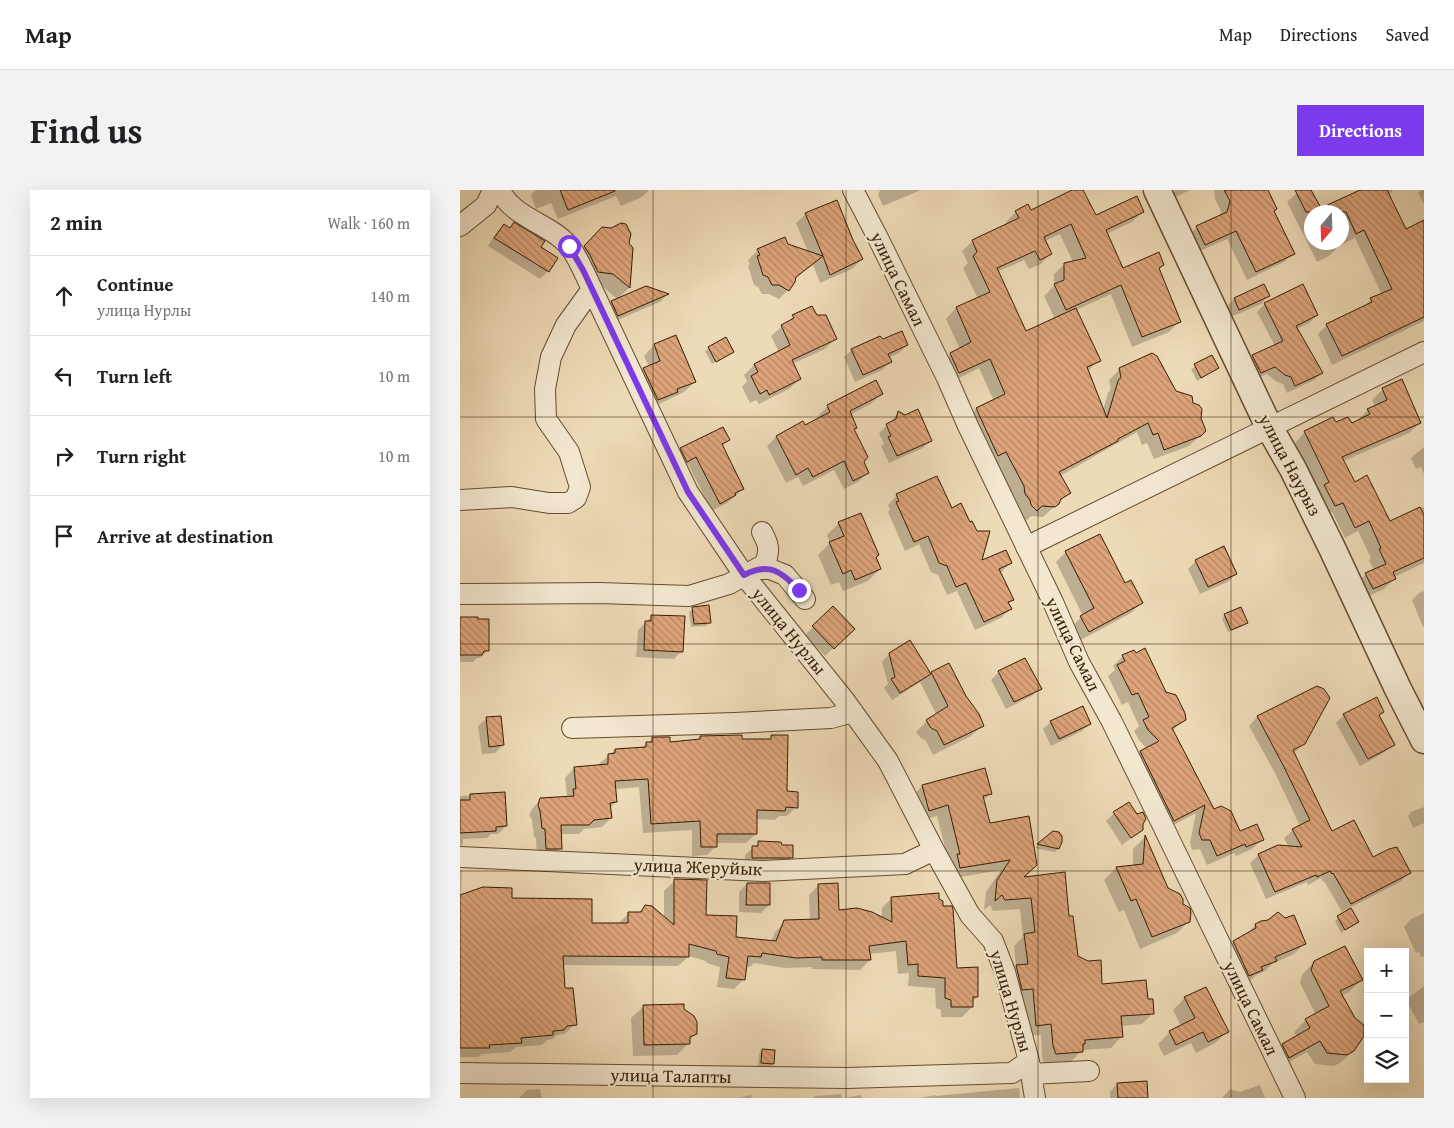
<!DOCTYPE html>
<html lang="en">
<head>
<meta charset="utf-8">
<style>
  :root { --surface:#fff; --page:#f2f2f2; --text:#202124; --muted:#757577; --line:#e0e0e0; --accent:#7c3aed }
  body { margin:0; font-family:"Gentium Book Plus",serif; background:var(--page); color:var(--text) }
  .controls { position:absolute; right:15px; bottom:15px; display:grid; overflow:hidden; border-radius:0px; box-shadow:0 5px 20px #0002 }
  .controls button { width:45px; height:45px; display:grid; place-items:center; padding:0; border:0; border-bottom:1px solid var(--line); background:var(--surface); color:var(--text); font:25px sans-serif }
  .compass { position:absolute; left:844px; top:15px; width:45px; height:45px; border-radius:50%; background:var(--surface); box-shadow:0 5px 20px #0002; rotate:199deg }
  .stop { position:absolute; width:15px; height:15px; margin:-11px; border:4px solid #7c3aed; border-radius:50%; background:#fff }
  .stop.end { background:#7c3aed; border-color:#fff; box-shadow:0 1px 5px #0008 }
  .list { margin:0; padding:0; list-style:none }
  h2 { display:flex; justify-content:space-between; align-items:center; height:65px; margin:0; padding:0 20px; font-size:21px }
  h2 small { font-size:16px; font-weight:400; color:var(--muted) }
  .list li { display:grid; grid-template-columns:32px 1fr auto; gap:15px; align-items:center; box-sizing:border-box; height:80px; padding:0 20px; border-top:1px solid var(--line) }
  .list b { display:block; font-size:19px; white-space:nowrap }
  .list p { margin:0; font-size:16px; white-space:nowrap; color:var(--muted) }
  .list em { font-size:16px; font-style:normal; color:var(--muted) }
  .icon { flex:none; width:28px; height:28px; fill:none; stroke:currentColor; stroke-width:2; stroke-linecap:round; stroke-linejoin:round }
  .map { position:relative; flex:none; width:964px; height:908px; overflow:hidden; border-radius:0px }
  header { display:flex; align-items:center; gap:30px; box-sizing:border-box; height:70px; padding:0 25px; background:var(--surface); border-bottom:1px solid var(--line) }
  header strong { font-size:24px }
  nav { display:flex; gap:28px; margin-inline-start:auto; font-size:18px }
  .intro { display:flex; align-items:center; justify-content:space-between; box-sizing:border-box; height:120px; padding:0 30px }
  h1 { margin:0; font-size:35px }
  .button { padding:12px 22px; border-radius:0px; background:var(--accent); color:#fff; font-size:18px; font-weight:700 }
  main { display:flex; gap:30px; padding:0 30px }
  aside { flex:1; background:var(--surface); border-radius:0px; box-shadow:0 5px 20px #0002 }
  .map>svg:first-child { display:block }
  .shadow { fill:#0003; fill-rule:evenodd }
  .building { fill:url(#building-back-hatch); stroke:#361d01 }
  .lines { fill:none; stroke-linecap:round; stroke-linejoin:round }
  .minor-casing { stroke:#644c2e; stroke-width:22 }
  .tertiary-casing { stroke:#644c2e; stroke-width:29 }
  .minor { stroke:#f3e7d0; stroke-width:20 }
  .tertiary { stroke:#f3e7d0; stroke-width:26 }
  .route { stroke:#7c3aed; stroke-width:6 }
  .grid { fill:none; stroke:#361d01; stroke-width:1; stroke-opacity:0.55 }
  .labels { text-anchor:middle; stroke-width:4.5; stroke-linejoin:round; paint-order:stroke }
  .street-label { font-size:18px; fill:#361d01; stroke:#f3e7d0 }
</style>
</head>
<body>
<header>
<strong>Map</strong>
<nav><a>Map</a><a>Directions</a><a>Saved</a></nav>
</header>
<div class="intro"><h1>Find us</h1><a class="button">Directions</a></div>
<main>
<aside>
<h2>2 min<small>Walk · 160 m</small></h2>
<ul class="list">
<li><svg class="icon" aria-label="ahead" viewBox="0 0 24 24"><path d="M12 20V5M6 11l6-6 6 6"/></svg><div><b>Continue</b><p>улица Нурлы</p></div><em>140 m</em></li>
<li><svg class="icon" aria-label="left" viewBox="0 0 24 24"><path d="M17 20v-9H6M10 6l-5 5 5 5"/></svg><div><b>Turn left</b></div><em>10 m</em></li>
<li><svg class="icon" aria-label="right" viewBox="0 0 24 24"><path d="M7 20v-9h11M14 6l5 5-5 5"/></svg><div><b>Turn right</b></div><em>10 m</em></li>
<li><svg class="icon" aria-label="arrive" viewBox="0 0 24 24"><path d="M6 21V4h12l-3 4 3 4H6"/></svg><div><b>Arrive at destination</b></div></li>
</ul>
</aside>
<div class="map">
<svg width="964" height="908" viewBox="0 0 964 908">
  <defs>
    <pattern id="building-back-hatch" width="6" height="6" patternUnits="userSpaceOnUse" patternTransform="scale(1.25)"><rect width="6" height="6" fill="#dea47b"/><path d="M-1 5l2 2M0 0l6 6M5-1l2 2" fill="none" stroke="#b58562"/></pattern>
  </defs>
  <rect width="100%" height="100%" fill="#eddab6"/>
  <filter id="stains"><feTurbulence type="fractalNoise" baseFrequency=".004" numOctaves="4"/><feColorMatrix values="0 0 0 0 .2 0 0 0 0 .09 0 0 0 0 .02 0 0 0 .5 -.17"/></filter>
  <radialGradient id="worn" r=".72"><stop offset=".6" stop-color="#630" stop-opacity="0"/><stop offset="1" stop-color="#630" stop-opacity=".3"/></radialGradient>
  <path class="shadow" d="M76 0H189L182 7 161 16 156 6 98 29 91 13 76 19 71 5Z
    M420 0H461L423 16 418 5Z
    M615 0H621L635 27 683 22 672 32 647 44 663 80 703 75 698 80 719 132 709 142 672 157 651 104 616 120 639 170 628 181 643 220 648 203 651 199 649 190 660 179 715 202 732 214 745 241 729 256 694 269 687 253 682 255 677 242 600 286 609 303 583 327 571 326 566 331 555 314 554 307 535 271 506 230 516 219 534 211 519 178 489 193 480 174 490 164 500 159 486 129 496 118 518 109 503 78 508 73 502 61 513 51 547 35 546 32 556 22H571ZM600 44 613 72 605 74 594 84V96L584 106 595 129 566 143 537 82 564 70 569 79 581 74 591 63 585 51Z
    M702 0H730L708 11Z
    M754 0H806L813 22 833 63 824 72 787 90 767 49 735 63 728 46 737 37 760 27 761 21 755 9Z
    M840 0H849L860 20 903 0H933L929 6 945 41 964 37V131L872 175 858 144 867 135 903 117 911 110 922 105 895 48 879 56 869 66 857 72 827 12ZM852 22H882V52H852Z
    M961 0H964V14L958 3Z
    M346 24 392 51 402 69 392 79 360 93 353 75 334 89 328 100 319 109 309 104H302L298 97 294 95 288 76 290 74 288 70 298 60 327 55 348 62 336 33Z
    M54 34 88 81 80 89 28 56 36 43 44 35 49 39Z
    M130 50 167 53 172 58 169 98 157 109 141 95 126 93 113 69Z
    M804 96 808 106 801 114 771 127 766 117 774 109Z
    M186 97 207 105 200 112 150 133 144 120 151 112Z
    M805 114 857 125 849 133 837 139 862 183 854 190 827 203 823 194 817 192 807 184 793 190 785 174 793 166 815 156 797 122Z
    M333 127H356L375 149 365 159 332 174 340 189 329 199 299 214 296 210 290 213 282 197 287 191 284 185 294 175 319 162 311 146Z
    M216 146 235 192 224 202 187 220 173 190 183 179 189 177 184 166 194 155Z
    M447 155 439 163 428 168 430 172 422 180 395 192 384 167 392 160Z
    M249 158 273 162 252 174 245 161Z
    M751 167 758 178 737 191 731 179Z
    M923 199 960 233 949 243 883 271 894 293 930 332 964 317V373L934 387V389L924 399 902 409 896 394 906 384 914 380 909 370 911 368 898 341 885 348 872 322 864 326 858 302 835 253 845 242 875 234 891 235 898 231V230L908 220 915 216 912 210Z
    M421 204 412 213 390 225 395 238 393 240 402 272 407 283 398 292 384 299 374 280 343 296 338 287 326 293 307 256 316 247 345 237 360 229 358 226 368 216Z
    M439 222 471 250 463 258 429 273 421 256 424 254 419 243 430 233Z
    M268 250 262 257 283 299 267 313 252 321 228 274 219 279 213 267 221 259Z
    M964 257V284L961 277 956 279 951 268Z
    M437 305 491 320 520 372 551 373 540 383 552 410 548 414 550 419 541 428 515 440 497 401 487 405 478 385 471 382 459 354 445 361 428 322 430 320 428 315Z
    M379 333 415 367 420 379 408 391 383 401 379 392 371 395 358 365 370 353 367 345Z
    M606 362 664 395 681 413 671 423 619 451 611 437 623 426 596 372Z
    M736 371 776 384 768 392 740 404 728 379Z
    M964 401V436L963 437 952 410 959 403Z
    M373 418 393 439 365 466 345 445Z
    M233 419 249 433 246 436 231 437 229 422Z
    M765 425 786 432 783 436 768 442 762 429Z
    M192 426 222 461 214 469 176 467 178 440Z
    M0 429 28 460 20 468H17L13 472H0Z
    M449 452 470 485 472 483 522 536 511 546 473 565 466 551 461 548 456 542 467 531 476 524 460 492 432 510 424 498 428 494 422 472 429 464Z
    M663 466 705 503 724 530 712 541 753 620 779 643 802 649 792 659 776 666 774 663 747 675 740 659 732 660 730 653 736 623 704 640 670 572 680 562 687 559 679 550 674 541 679 536 668 512 662 515 648 486 655 480 653 476Z
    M539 482 580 498 572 506 546 519 531 490Z
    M857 497 844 553 834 563 872 642 913 668 949 683 940 692 889 718 897 732 881 743 875 731 888 721 887 719 882 722 864 691 863 692 861 688 848 695 847 692 806 709 790 673 799 665 829 658 824 648 833 640 840 636 815 583 789 536 797 527Z
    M916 509 923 522 918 527 933 554 925 562 900 576 876 533 884 525Z
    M40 527 43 555 35 563 22 564 18 536 26 529Z
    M591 532 630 534 622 541 591 556 583 539Z
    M312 546 326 603 336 617 327 626H319L315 630 295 629 296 644 286 653H256V656L247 665 232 666V640L183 643 179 597 155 599 156 612 150 618 151 628 142 637 124 639 119 644H100V659L91 668H77L76 648 74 647 72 630 69 625 72 619 81 609 107 607 105 588 114 578 139 576V574L155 560 181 558 193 549 209 553 237 551 240 547 307 551Z
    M524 580 531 603 523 611 529 635 576 675 563 688 608 727 616 767 641 796 687 810 693 823 682 834 661 836 662 846 651 858 622 860 610 873 585 875 582 868 581 845 565 846 545 787 556 776 554 756 563 747 560 719 533 721 530 715 524 720 526 702 541 680 489 689V674L477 626 458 631 451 608 462 596Z
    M44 604 46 636 38 644H31L27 648 3 649V654L0 657V606Z
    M964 617V633L953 638 948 626 951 622Z
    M654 623 682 634V640L662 655 646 631Z
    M593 643 598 658 595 662 575 658Z
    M684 648 707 699 722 714 729 731 717 743 680 759 664 720 659 722 644 690 656 678 673 676V659Z
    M299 653 320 657 332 667 324 675 285 676V665Z
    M0 680H2L1 706 51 710 131 734 159 733 169 723H178L185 716 204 729V701L214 691 245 727 275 748 311 752 315 742 325 732 350 731 349 705 359 695 378 722 422 728V718L432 708 478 710 496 779 517 807 512 812V817L502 827H481V820L476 818 475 798 448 796 449 783 438 784 436 761 409 764 410 770 400 780 352 779V777L325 778 294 773 290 777H286L284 789 274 799 257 797 260 777 247 773 246 771 229 766 218 776 103 775 104 800 115 834 105 844 97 845 93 849 87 850 82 855 56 857 50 862 22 864 18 867H0Z
    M287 694 309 715 301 723 279 722V702Z
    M964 723V766L961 767 959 762 956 763 944 737 951 729Z
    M796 735 845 753 834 764 812 774 805 781 796 785 790 791 778 796 762 763 773 752 785 745Z
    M854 772 901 790 889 802 881 806 893 861 880 873 874 876 855 874 847 862 817 879 811 867 823 855 837 847 834 842 846 830 856 825 840 793 842 785Z
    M964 796V832L959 834 946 810Z
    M908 797V812L903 801Z
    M725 808 767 842 755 853 736 863 731 853 704 866 698 854 710 842 721 836 713 820Z
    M183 817 223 820 236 843 229 850V853L217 865 173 866 171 828Z
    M302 860 313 874 310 877H298L299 864Z
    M657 894 687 908H650V902Z
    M800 895 805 908H762L770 899 780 902Z
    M559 898 560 908H460L476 905V906Z
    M80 899 82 908H59L67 900Z
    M381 904 382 908H352L355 906Z
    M291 905 292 908H278Z
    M401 905 402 908H384Z"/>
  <path class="building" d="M100 0H155V1L108 20Z
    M612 0H623L636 25 677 6 684 22 646 40 663 78 699 62 704 75 699 78 721 132 682 147 661 95 606 120 594 94 604 90V73L626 68 611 34 584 47 592 64 580 70 575 61 537 78 566 141 616 118 641 171 627 177 647 228 658 191 661 187 659 178 692 163 697 166 716 201 732 206 733 213 739 215 742 219 741 228 746 241 741 246 704 260 698 243 693 245 688 233 658 249V251L599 282 611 303 601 309 599 314 595 317 582 316 577 321 571 315 570 310 565 304 564 296 546 262 538 266 516 218 545 204 530 169 499 183 490 163 511 152 496 117 530 102 513 66 517 62 512 50 559 28 555 21 568 14 571 20Z
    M764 0H808L817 19 814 21 835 64 796 82 776 41 745 55 736 36 767 22 770 11Z
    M835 0H851L861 18 900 0H927L946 39 964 30V127L882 166 866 134 912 112 910 108 932 99 904 40 896 44 886 22H846Z
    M377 10 393 50 403 69 370 85 363 66 336 87 335 92 329 101 319 95H312L308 87 303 85 297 66 300 65 297 59 325 47 328 54 363 66 345 23Z
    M54 32 85 51 81 57 98 68 89 82 34 48 44 34 50 38Z
    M161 33 166 34 171 44 169 53 173 58 170 98 153 84 138 82 130 65 124 56 142 37 151 38Z
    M804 94 810 106 779 120 774 108Z
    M843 94 858 125 836 136 863 183 835 196 831 187 825 185 815 177 801 183 792 165 823 151 804 113Z
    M186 96 209 104 158 126 151 111Z
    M352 116 357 125H366L377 149 332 170 341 189 309 205 307 200 300 204 291 186 298 182 294 174 330 155 321 135 334 128 332 125Z
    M442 141 448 155 428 164 432 172 403 185 391 159 420 146 423 149Z
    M216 145 236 192 217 199 218 202 198 210 183 178 200 171 194 154Z
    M266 147 274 162 256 172 248 157Z
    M752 165 759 178 741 188 734 174Z
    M942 189 961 233 882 267 895 292 907 285 930 331 960 317 964 325V368L933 382 936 389 913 399 905 383 926 374 919 359 921 358 909 331 895 338 883 313 875 316 864 295 869 292 844 241 873 227 876 232 888 227 892 233 910 224 907 219 927 210 922 198Z
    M416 190 423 204 390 221 397 238 394 239 408 267 404 272 409 283 393 291 384 271 353 287 348 278 336 285 316 246 343 231 345 235 370 222 367 215Z
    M458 219 472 251 437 266 428 247 431 246 426 234 436 229 438 221 445 225Z
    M263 237 270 250 262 254 284 299 275 303 276 305 260 314 236 267 227 272 220 258Z
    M477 286 492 318 501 313 510 332 512 331 517 341H530L522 370 546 360 552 373 539 379 554 410 548 412 552 419 524 432 506 393 496 397 487 376 479 373 468 346 454 352 436 312 439 311 436 304Z
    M401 323 419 365 416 367 421 379 395 390 391 380 383 384 369 352 384 346 378 332Z
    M640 344 665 393 671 390 683 413 629 442 620 426 634 418 605 361Z
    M764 356 777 384 748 397 735 370Z
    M249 415 251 433 234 434 232 417Z
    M373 416 395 439 374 459 352 436Z
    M781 417 788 433 771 440 764 424Z
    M191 425 225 426 223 462 184 460 185 431H191Z
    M0 427H18V429H29V461H24L22 465H0Z
    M450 450 471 484 440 503 431 489 435 487 429 463Z
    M685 458 706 502 716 505 725 523 726 530 712 538 754 619 761 616 771 621 780 641 797 634 804 650 786 657 785 654 757 666 750 650H742L739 643 745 615 714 631 680 561 699 551 688 540 683 530 689 527 678 503 672 505 657 475 665 471 662 465 674 460 676 463Z
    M565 468 582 499 554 512 538 481Z
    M489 473 506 506 519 524 524 536 484 555 477 541 471 538 466 530 488 516 471 482Z
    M857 496 864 499 870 508 845 554 833 560 872 641 894 630 913 667 929 659 937 657 951 683 891 714 873 683 872 684 870 681 857 687 856 685 815 702 798 664 818 655 842 657 832 639 850 630 823 575 797 526Z
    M917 507 924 522 919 525 935 555 908 569 883 524Z
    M623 516 631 534 599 549 590 531Z
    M41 526 44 555 29 557 26 527Z
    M282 545V549H311V545H328L327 601 338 602V618L326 617 325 621 297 620V644H257V657H241L240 631 191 634 188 589 155 591 157 612 150 613 152 628 134 630 129 635H101L102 659H86L85 639 82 638 80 621 78 615 80 608 114 606 113 599H116L114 577 148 574V564L155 563V559L186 557V552H192V547H210V552L240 549V546Z
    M525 578 532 604 523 606 530 633 569 626 577 675 564 687 605 682 609 726H613L618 766 628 771 641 770 642 794 686 790 688 809H693L694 824 661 826 663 847 625 850V854H623V862L596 864 593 856 591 834 576 836 573 799 562 800 556 775 568 774 564 744 575 742 571 708 545 710 542 705 535 711 537 690 550 670 500 678 497 664H500L488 615 469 621 462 595Z
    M45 602 47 636 36 637V641L0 643V610H10V604Z
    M669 612 677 624 683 622 686 629 683 634V640L671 648 653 622Z
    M593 641 599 642 602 646V652L599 659 577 654Z
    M685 645 708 698 720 704 723 709V714L730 718 731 722 730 732 692 747 676 709 671 711 656 677 683 674Z
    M298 651 321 652 322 655H333V668H292V656H298Z
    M214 689 247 690 246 725 277 726 276 747 316 751 324 730 359 729 358 694 378 693 379 720 397 718 412 722 432 732 431 707 479 703V709L483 711V716H492L493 719 497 778 518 777V807H513V817H491V810L485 808V788L458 786V774L448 775 446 751 409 756 411 770H362V767L336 768 302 763 301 767 288 766 285 790 266 788 269 767 257 764 256 761 229 754V767L103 766 105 798H113L117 835 107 836 104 840 93 841V845L61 848 62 853 29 855 30 858H0V705L23 697 52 698V708L132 709V733H168V722H181L185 715 192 716 214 735Z
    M287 693H310V715H286Z
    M891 718 899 732 885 740 877 726Z
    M818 722 825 728 834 725 846 754 815 767 817 771 801 777 803 780 789 786 773 751 796 738 795 734 801 731 808 730Z
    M885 756 903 790 880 801 895 828 904 835V846L894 861 887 865 867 863 860 851 829 868 822 854 850 838 845 829 869 816 851 780 854 771Z
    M746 797 769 842 748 852 743 842 716 855 709 841 735 828 724 807Z
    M224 814V819L234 826 237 832V844L230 847V854L184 855 183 815Z
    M302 859 315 860 314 874 301 873Z
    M687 891 688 908H658L657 893Z"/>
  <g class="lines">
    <defs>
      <path id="minor" d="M40 0C52 28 90 33 109 56 115 63 119 72 123 80L228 302 284 385 385 511 428 571 474 660 510 725 533 751 545 782 569 871 575 908
        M393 0 418 48 487 188 508 236 593 412 619 472 652 532 702 634 835 908
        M0 36 26 15 33 0
        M0 310 52 307 89 313H108L116 308 120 297 109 262 86 229 85 199 91 167 106 135 132 99
        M566 357 964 162
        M296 379 305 374C310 360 309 355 302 342
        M0 404 139 403 229 406 269 394 296 379H310L325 385 345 409
        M112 538 275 533 371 528 393 522
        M0 667 303 681 445 674 474 660
        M0 883 387 888 552 883 569 871
        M571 884 629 881"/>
      <path id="tertiary" d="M697 0 809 237 833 279 872 358 938 499 964 550"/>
    </defs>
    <use href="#minor" class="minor-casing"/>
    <use href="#tertiary" class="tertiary-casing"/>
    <use href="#minor" class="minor"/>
    <use href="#tertiary" class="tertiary"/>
  </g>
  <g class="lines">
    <path class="route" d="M109 56 123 80 228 302 284 385C309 372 321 381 339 400"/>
  </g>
  <path class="grid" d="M193 0V908M386 0V908M578 0V908M771 0V908M0 227H964M0 454H964M0 681H964"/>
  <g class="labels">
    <g class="street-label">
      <text transform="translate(438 89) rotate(64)" y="6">улица Самал</text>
      <text transform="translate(830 275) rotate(62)" y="6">улица Наурыз</text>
      <text transform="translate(329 441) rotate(51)" y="6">улица Нурлы</text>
      <text transform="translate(613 454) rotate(64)" y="6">улица Самал</text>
      <text transform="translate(238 677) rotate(2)" y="6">улица Жеруйык</text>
      <text transform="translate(551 811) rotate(73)" y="6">улица Нурлы</text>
      <text transform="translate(791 818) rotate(64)" y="6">улица Самал</text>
      <text transform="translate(211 886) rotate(1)" y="6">улица Талапты</text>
    </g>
  </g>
  <rect width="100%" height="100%" filter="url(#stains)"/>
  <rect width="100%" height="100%" fill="url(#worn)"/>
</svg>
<div class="controls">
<button>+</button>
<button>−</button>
<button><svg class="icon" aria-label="layers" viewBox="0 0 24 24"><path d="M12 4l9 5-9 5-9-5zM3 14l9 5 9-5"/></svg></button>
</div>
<svg class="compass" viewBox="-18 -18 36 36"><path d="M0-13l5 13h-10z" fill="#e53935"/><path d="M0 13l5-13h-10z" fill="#757577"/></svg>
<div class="stop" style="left:109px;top:56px"></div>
<div class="stop end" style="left:339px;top:400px"></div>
</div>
</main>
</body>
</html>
